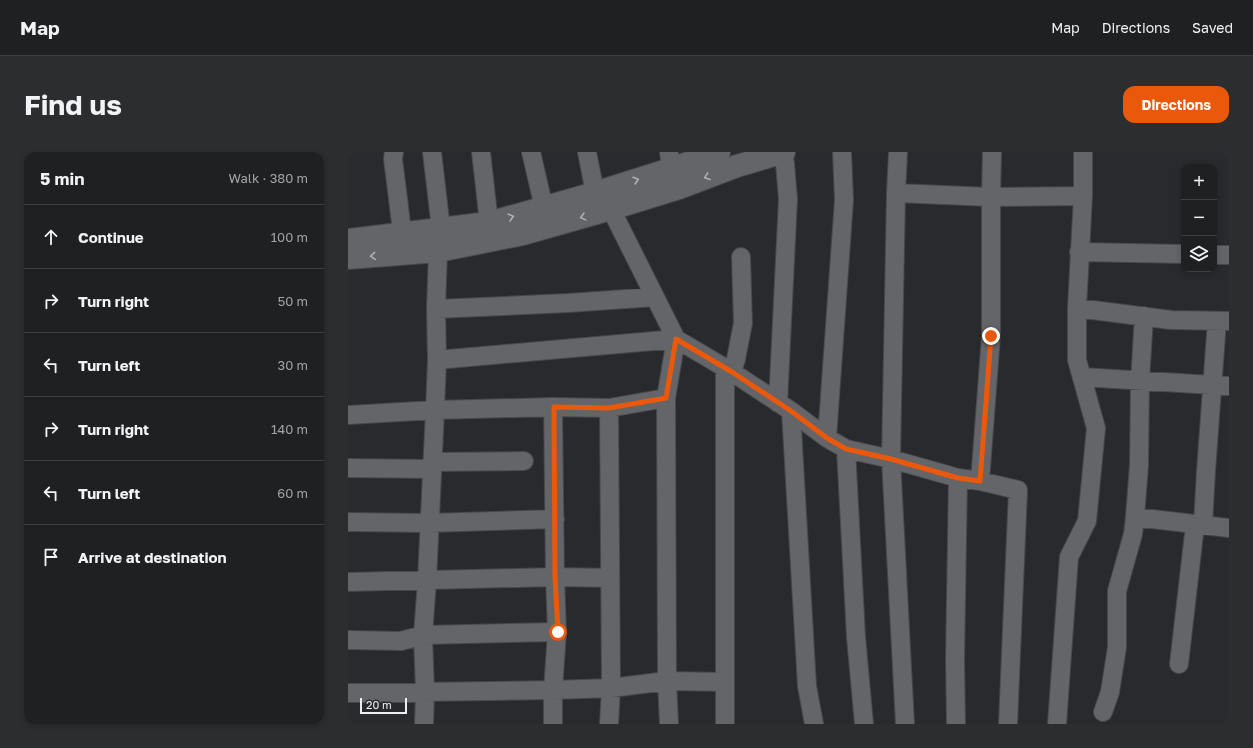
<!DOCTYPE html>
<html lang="en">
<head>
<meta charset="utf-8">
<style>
  :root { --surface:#1f2022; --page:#2c2d2f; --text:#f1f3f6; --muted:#a1a3a5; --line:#3c3e40; --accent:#ea580c }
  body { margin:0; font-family:"Golos Text",sans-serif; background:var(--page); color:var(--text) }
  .controls { position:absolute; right:12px; top:12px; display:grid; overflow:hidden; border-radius:8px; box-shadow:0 2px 6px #0003 }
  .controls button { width:36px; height:36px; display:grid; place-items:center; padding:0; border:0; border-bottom:1px solid var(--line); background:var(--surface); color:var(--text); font:20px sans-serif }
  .scale { position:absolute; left:12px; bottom:10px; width:47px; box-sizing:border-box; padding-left:4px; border:2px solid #edeef0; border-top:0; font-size:11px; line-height:14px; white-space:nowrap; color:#edeef0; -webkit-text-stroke:3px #292a2d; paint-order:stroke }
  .stop { position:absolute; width:12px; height:12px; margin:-9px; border:3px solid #ea580c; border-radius:50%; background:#fff }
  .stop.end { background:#ea580c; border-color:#fff; box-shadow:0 1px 4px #0008 }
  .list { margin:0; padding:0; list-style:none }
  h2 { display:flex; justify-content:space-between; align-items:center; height:52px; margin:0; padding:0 16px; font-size:17px }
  h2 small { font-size:13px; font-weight:400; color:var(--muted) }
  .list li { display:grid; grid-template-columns:26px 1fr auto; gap:12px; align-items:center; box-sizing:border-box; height:64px; padding:0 16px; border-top:1px solid var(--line) }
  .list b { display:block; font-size:15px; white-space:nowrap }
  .list em { font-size:13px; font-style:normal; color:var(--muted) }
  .icon { flex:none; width:22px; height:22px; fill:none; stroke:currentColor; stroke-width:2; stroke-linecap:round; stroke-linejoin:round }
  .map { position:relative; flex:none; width:881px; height:572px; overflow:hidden; border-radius:12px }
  header { display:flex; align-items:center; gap:24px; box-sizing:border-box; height:56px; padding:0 20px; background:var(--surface); border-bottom:1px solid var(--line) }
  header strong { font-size:19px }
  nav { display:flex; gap:22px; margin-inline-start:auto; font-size:14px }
  .intro { display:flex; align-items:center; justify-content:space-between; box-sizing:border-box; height:96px; padding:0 24px }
  h1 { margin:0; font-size:28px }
  .button { padding:10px 18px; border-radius:12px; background:var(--accent); color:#fff; font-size:14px; font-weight:700 }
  main { display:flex; gap:24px; padding:0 24px }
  aside { flex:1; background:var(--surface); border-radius:12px; box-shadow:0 2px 6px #0003 }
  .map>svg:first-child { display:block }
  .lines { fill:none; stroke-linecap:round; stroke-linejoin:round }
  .street-casing { stroke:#47484a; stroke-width:20 }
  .secondary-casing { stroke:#47484a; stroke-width:24 }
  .street { stroke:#646568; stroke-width:18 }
  .secondary { stroke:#646568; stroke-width:22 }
  .oneway { stroke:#afb0b3 }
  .route { stroke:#ea580c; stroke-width:5 }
</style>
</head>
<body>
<header>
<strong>Map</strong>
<nav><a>Map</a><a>Directions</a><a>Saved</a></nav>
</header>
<div class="intro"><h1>Find us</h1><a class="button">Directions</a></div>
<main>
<aside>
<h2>5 min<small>Walk · 380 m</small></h2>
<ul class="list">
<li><svg class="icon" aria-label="ahead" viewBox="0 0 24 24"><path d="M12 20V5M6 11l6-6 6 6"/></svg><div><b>Continue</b></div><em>100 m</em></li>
<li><svg class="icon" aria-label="right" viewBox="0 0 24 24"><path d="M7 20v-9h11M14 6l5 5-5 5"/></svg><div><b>Turn right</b></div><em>50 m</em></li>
<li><svg class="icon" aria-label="left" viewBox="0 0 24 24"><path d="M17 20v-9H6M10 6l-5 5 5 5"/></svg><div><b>Turn left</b></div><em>30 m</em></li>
<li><svg class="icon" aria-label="right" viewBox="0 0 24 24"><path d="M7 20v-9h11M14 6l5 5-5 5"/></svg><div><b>Turn right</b></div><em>140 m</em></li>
<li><svg class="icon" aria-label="left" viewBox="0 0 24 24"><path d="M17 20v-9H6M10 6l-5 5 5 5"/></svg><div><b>Turn left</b></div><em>60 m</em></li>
<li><svg class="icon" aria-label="arrive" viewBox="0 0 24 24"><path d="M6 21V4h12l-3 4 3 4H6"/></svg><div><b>Arrive at destination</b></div></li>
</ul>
</aside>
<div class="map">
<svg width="881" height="572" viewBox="0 0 881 572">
  <rect width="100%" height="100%" fill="#292a2d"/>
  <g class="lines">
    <defs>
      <path id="street" d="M46 0 45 7 56 95
        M133 0 141 71 144 84
        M183 0 196 56 201 67
        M239 0 247 41 263 57 328 187 384 220 443 259 479 286 498 297 543 307 610 326 632 329 670 338 660 572
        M321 0 323 17 328 28
        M550 0 548 41 543 307 557 572
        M548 41 643 45 735 44
        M731 100 836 102
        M866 103H881
        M729 156 823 168 881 169
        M88 157 220 151 307 145
        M89 208 328 187 318 246 319 529 321 572
        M384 220 388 207 395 171 393 105
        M734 225 881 234
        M430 251 440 47 437 12 435 0
        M443 259 459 534 466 572
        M0 263 87 258 205 255 261 256 318 246
        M479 286 496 48 494 0
        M498 297 508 485 516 572
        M84 310 176 309
        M0 316 84 317
        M632 329 643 184V45L644 0
        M787 365 881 376
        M0 370 81 371 207 367
        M855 373 858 319 869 169
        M0 430 207 425 262 426
        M0 488 53 489 75 483 209 480
        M831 512 847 373
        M0 541 205 538 263 536 319 529 377 530
        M755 560 762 540 769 495V439L785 382 787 365 791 313 792 229 796 164
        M76 572 77 540 75 483 79 429 87 258 89 208 88 157 90 99 93 77 84 0
        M205 572V538L209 480 207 425 205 255
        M261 572 263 536 261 256
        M377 572V217
        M608 572 607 507 610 326
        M709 572 721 405 739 369 748 276 729 208V156L735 44V0"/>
      <path id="secondary" d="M0 88 141 71 247 41 323 17 371 0
        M0 106 90 99 175 82 263 57 331 36 389 14 436 0"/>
    </defs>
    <use href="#street" class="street-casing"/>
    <use href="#secondary" class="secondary-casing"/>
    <use href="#street" class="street"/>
    <use href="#secondary" class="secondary"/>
  </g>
  <defs><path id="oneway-chevron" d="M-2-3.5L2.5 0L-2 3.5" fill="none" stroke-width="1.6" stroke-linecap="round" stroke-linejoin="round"/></defs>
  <g class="oneway">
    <use href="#oneway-chevron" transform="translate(359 25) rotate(160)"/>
    <use href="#oneway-chevron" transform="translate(288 28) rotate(-17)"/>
    <use href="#oneway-chevron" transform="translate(163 65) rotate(-15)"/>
    <use href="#oneway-chevron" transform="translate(235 65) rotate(165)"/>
    <use href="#oneway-chevron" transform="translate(25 104) rotate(175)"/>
  </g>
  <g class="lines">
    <path class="route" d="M210 480 207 425 206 255 261 256 318 246 328 187 384 220 443 259 479 286 498 297 543 307 610 326 632 329 643 184"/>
  </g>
</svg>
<div class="controls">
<button>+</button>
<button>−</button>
<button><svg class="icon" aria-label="layers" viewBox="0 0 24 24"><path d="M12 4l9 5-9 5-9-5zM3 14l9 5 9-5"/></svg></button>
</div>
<div class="scale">20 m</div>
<div class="stop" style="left:210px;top:480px"></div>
<div class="stop end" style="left:643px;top:184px"></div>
</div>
</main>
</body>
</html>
